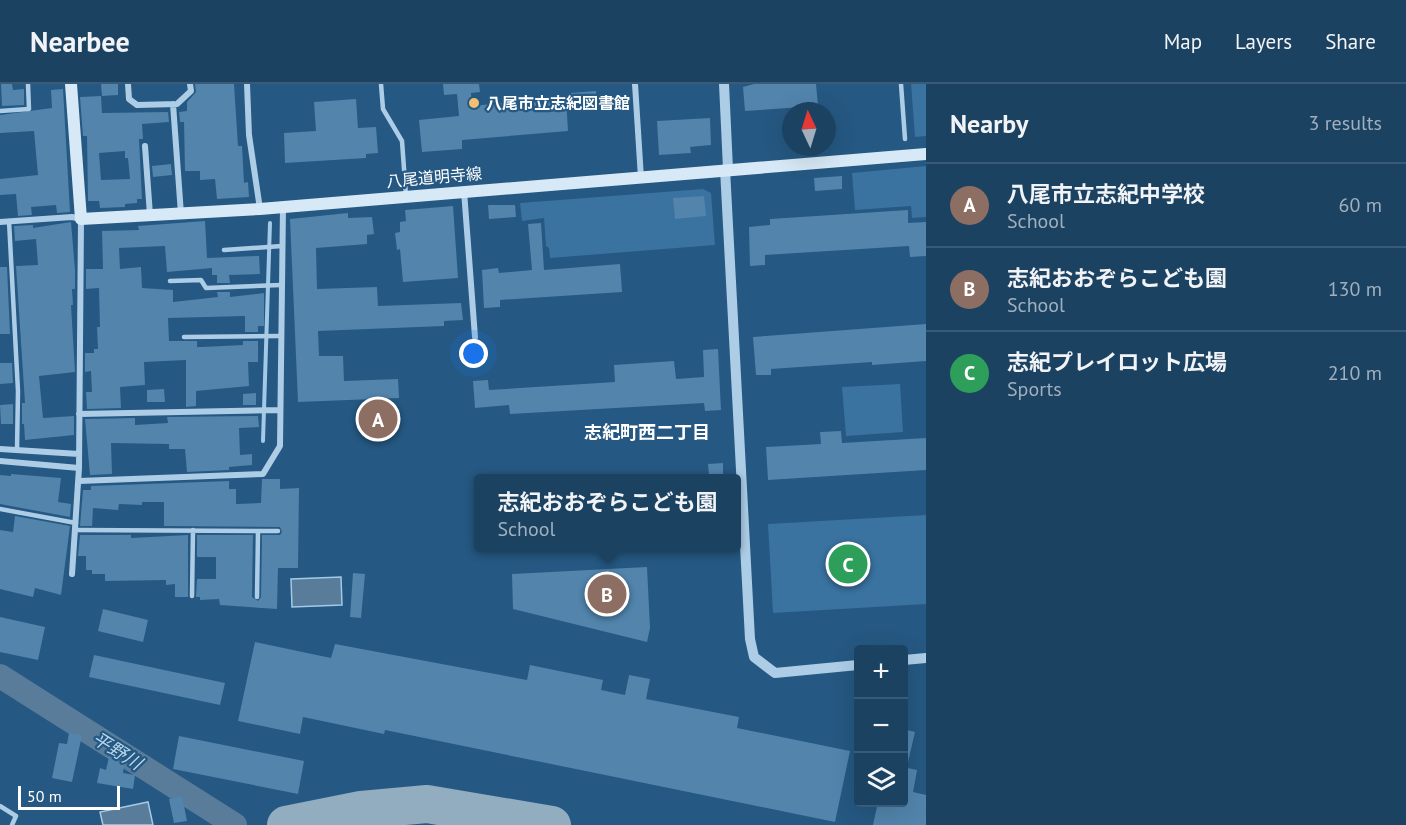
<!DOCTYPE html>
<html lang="en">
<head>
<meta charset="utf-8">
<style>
  :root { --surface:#1c4262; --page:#254968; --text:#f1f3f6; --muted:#a0b0be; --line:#3a5b77; --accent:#8c9099 }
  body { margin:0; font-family:"PT Sans","Noto Sans JP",sans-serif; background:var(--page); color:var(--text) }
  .controls { position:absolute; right:18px; bottom:18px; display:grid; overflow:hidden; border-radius:6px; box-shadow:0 6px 24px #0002 }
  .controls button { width:54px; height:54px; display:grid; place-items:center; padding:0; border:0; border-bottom:2px solid var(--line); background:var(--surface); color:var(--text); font:30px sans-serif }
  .compass { position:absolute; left:782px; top:18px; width:54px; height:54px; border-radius:50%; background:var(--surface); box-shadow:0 6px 24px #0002; rotate:356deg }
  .scale { position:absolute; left:18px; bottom:15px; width:102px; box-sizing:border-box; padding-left:6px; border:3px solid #fff; border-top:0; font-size:16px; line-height:21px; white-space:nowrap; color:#fff; -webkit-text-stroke:4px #255882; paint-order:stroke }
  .you { position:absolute; left:474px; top:270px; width:21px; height:21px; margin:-15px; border:4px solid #fff; border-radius:50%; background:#1a73e8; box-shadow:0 0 0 9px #1a73e833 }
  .badge { display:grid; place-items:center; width:39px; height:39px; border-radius:50%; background:var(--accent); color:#fff; font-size:20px; font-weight:700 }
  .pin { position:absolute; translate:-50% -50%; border:3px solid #fff; box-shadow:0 2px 6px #0006 }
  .popup { position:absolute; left:474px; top:390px; width:267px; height:78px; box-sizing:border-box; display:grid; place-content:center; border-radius:6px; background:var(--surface); filter:drop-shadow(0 2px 4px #0005); font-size:20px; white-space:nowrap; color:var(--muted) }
  .popup b { font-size:22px; color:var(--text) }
  .popup::after { content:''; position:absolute; left:50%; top:100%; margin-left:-12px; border:12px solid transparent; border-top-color:var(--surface) }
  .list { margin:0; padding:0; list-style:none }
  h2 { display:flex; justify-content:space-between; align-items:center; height:78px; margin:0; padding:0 24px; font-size:26px }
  h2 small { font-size:20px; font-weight:400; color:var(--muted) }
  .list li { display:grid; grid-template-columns:39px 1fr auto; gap:18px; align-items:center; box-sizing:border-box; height:84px; padding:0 24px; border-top:2px solid var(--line) }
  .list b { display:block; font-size:22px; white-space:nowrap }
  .list p { margin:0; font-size:20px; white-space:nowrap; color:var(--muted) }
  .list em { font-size:20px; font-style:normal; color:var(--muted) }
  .icon { flex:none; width:33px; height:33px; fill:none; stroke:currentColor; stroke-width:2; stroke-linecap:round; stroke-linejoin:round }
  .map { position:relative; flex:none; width:926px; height:741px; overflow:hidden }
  header { display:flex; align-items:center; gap:36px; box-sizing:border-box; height:84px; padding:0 30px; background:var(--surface); border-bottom:2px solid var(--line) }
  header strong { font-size:28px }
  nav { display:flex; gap:33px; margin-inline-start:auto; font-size:21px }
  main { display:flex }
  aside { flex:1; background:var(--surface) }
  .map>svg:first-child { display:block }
  .green { fill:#3a72a0 }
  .water { fill:#587c99; stroke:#a2cae8; stroke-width:1.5 }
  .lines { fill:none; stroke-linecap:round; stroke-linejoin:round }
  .stream { stroke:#a2cae8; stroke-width:4 }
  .river { stroke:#587c99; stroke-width:24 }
  .taxiway { stroke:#92acc0; stroke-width:38 }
  .building { fill:#5284ac; fill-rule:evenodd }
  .service { stroke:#adcde7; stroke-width:4.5 }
  .minor { stroke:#adcde7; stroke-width:6 }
  .tertiary { stroke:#adcde7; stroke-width:10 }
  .secondary { stroke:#d7e8f6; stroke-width:12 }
  .poi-dot { fill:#f0bf72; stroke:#255882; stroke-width:2 }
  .labels { text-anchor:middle; stroke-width:4.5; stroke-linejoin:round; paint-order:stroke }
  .poi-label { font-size:16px; font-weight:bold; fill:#fff; stroke:#255882; text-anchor:start }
  .street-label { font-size:16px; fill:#fff; stroke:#255882 }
  .neighbourhood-label { font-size:18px; font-weight:bold; fill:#fff; stroke:#255882 }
  .water-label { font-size:18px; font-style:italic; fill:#b9d7ee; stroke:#255882 }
</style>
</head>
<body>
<header>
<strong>Nearbee</strong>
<nav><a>Map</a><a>Layers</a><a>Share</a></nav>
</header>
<main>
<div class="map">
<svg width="926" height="741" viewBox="0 0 926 741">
  <rect width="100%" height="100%" fill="#255882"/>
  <path class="green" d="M911 0H926V52L915 53Z
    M926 82V133L912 134 911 122 855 126 852 89Z
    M703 105 711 109 715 161 550 174 549 164 546 162 544 134 522 137 520 119Z
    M900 300 903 348 846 352 842 303Z
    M926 431V520L773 529 768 440Z"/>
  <path class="water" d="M341 493 342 521 292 523 291 495Z
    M148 718 153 741H103L100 728Z"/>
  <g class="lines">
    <path class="stream" d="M263 357 270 139"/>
    <path class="river" d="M0 592 235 741"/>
    <path class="taxiway" d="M286 741 361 726 427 720 552 741"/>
  </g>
  <path class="building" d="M1 0H12L13 6 24 5V21L2 22Z
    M101 0H118V11L102 12Z
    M195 0H234L238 62H242L244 99 248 98 249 113 217 115 215 95 200 96V87H185L184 38H180L179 28 187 27V18L196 8Z
    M443 0H479L480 8 471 9 472 22 566 13 568 47 462 56V65L422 68 419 36 459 32 457 10 444 11Z
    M754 0H816L818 22 745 27 743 3Z
    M63 5 70 128 57 129 56 121 31 123 32 131 18 132 16 110 0 111V95L38 91 34 47 0 49V31L52 24 51 6Z
    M596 7 597 21 572 22 571 9Z
    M101 12 102 29 168 28 169 38 142 40 143 55H139L142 115H137V119L125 120V123L100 124 99 117H88L87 52H83L80 13ZM125 67V74H128L130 95 101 96 99 69Z
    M356 15 358 44 376 43 378 69 366 70V74L285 79 284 49 316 47 314 18Z
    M710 34 711 61 690 63 691 69 659 71 657 37Z
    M171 80 172 91 153 93 152 82Z
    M842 92V105L815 107 814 94Z
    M704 112 706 132 675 135 673 114Z
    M488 121H515L516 133 489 135Z
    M453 122 458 194 403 198 400 165 397 166 395 149 400 148V138L406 137 405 126Z
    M908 126V139L926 138V172L910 173 909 162 765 171V181L750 182 749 143 770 141V135Z
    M348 129V134L372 133 374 150 367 151V160L316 164 317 205 377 203 378 222 461 219 463 236 444 237V242L318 247 319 272H343L344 297 398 295 399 314 298 318 290 135Z
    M205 137 207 174 259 172 260 190 229 191 230 199H217V191H212V184L167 188 165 162 119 164 120 185 141 183 142 204 173 206V218L218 213 217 208H230V213L264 209V242H258V248H245V232L168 234 169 257H197V263H202L243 261V257H258V278H248L249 302 196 307V322L186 323V276L144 278 145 301 120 303 121 324 87 325 86 308H92L91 287 85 288V269H94V265H98L97 243H100L99 204 86 205V185H103L102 147 139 146 138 142Z
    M71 138 75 186V205H72L73 221H71L75 288 39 292 43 334 74 332V351L25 356 24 340H22V319H25L16 182 38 181 36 155 15 157 14 142 33 141V144Z
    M541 139 544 186 620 180 622 208 500 216V223L484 224 482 186 498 184 499 189 532 186 528 140Z
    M0 183H7L10 250H0Z
    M926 240V277L872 281V278L771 285V291H756L753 253Z
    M718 265 721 326 705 327 704 319 510 330 509 321 475 324 473 297 488 296 489 306 615 298 614 281 674 277 676 295 704 293 703 266Z
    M0 279H12L13 299 0 300Z
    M164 305 165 318H147V306Z
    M256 309V321H243V310Z
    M13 320V340H1L0 321Z
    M258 332 259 343 239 344 240 371 252 370V381L229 383V386L187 388 185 365H169V360L111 359 112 390 90 391 85 335 135 334V341L168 339 167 333Z
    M841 347 842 359 926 354V386L768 396 766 363 821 360 820 348Z
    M723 379V391L709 392 708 380Z
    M11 390 61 394 58 418 71 420 70 433 0 420V391L11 392Z
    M262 395H280V405L299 404 298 484H278L277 525 220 521 219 515 200 516V513H196L197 495H216V473H197V451H253L252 513 258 517 261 513 262 451H280L282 448 280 443 164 442V418H142V421L119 420 118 426 93 424 92 442H80L83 406H91V402L229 397V405H236V420L261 419Z
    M15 432 70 442 61 511 35 504 33 513 0 505V446L13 448Z
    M80 451H131V454L188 451V513H175V500L166 501V496L105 497V490H92V486H86V472H78Z
    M647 483 650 544 647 558 513 525 512 490Z
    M353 489 365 490 361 534 350 533Z
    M103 525 148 536 143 558 98 547Z
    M0 533 45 543 38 576 0 568Z
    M255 558 331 574 335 560 527 596 530 581 603 596 601 606 625 611 629 591 650 595 646 615 739 633 737 644 850 667 835 738 385 646 384 650 303 633 300 650 238 637Z
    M94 571 225 599 220 621 89 593Z
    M903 645 915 648 908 678 903 677Z
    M69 649 82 651 72 698 52 694 59 659 67 660Z
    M179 652 304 677 298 710 173 685Z
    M109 673 125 676 123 689 135 691 133 705 97 699 100 684 106 686Z
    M903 683 917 686 913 708 926 711V741H873L878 718H903Z
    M182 712 187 737 174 739 169 715Z"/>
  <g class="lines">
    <path class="service" d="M381 0 383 25 402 57 406 112
      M901 0 905 55
      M0 27 29 25 28 0
      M9 137 18 307 17 366
      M224 166 282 162
      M170 197 201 196 206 204 281 201
      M184 253 280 252
      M0 425 76 439
      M76 446 278 447
      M192 512 193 446
      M257 513 258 447
      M0 722 16 732 12 741"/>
    <path class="minor" d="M128 0 129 15 137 21 177 20 191 7 190 0
      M247 0 249 51 260 125
      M635 0 641 94
      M173 20 181 130
      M145 62 150 131
      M464 107 475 253
      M0 138 72 133 81 135 79 384 72 490
      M79 330 279 326
      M0 365 79 370
      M0 377 79 384
      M79 397 263 390 280 362 283 123"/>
    <path class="tertiary" d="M724 0 728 85
      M725 85 750 555 754 573 775 589 858 581
      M904 576 926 574"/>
    <path class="secondary" d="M71 0 81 135 260 125 926 70"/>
  </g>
  <circle class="poi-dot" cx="474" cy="19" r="6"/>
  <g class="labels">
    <g class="poi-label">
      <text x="486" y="25">八尾市立志紀図書館</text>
    </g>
    <g class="street-label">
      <text transform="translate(434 93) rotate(-5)" y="6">八尾道明寺線</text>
    </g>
    <g class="neighbourhood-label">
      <text x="647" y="355">志紀町西二丁目</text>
    </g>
    <g class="water-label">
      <text transform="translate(117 667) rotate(32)" y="6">平野川</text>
    </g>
  </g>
</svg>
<div class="controls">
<button>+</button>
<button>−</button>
<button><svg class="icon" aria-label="layers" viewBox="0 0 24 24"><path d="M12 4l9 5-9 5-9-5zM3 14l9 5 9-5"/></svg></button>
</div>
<svg class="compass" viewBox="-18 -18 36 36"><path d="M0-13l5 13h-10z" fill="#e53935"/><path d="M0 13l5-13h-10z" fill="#a0b0be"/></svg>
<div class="scale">50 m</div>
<div class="you"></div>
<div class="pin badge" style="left:378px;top:335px;background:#8d6e63">A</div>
<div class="pin badge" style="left:607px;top:510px;background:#8d6e63">B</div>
<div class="popup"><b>志紀おおぞらこども園</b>School</div>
<div class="pin badge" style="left:848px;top:480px;background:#2e9e5b">C</div>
</div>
<aside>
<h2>Nearby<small>3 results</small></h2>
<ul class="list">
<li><span class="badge" style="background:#8d6e63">A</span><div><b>八尾市立志紀中学校</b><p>School</p></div><em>60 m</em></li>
<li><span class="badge" style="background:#8d6e63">B</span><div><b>志紀おおぞらこども園</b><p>School</p></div><em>130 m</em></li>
<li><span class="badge" style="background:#2e9e5b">C</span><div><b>志紀プレイロット広場</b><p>Sports</p></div><em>210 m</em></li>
</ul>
</aside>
</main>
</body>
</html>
